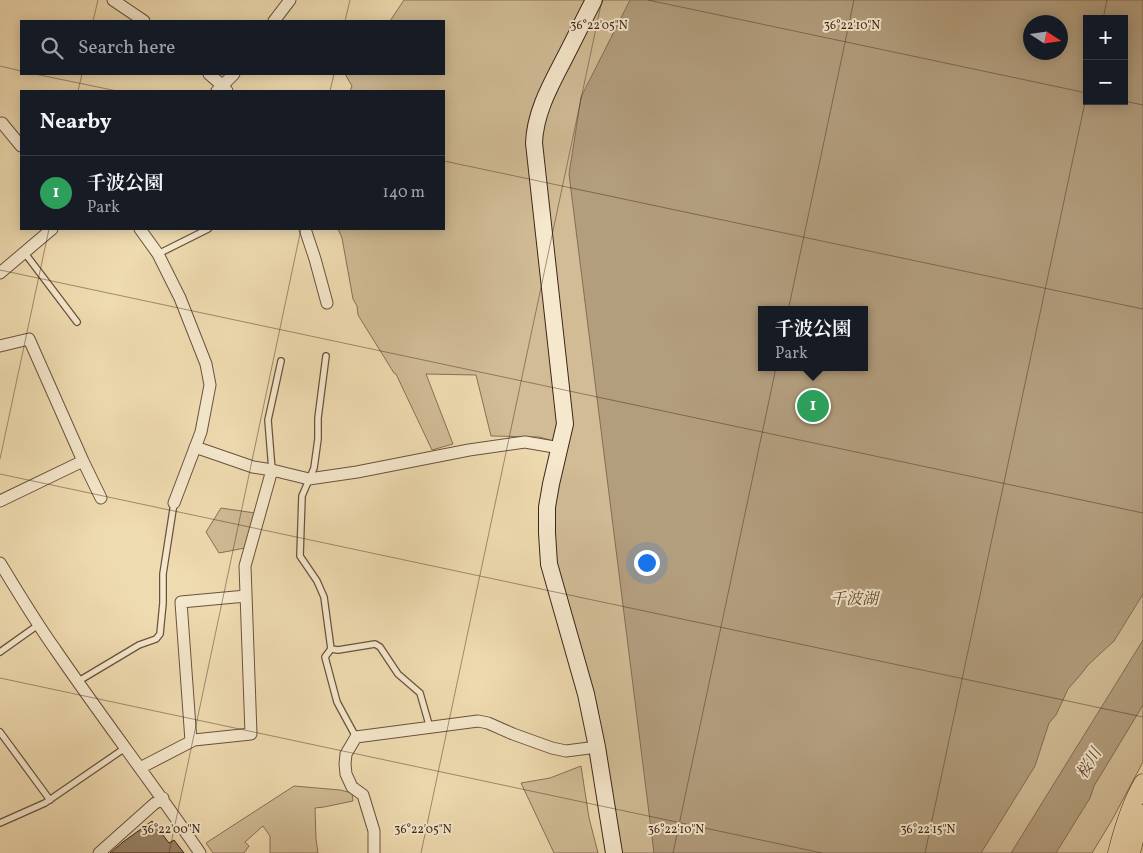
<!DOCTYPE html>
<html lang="en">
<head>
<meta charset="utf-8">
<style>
  :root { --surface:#171b24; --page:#242831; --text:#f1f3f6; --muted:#9ea1a6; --line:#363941; --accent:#c59692 }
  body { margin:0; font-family:Vollkorn,"Noto Serif JP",serif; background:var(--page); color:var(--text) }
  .controls { position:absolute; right:15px; top:15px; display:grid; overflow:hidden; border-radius:0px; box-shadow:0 2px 12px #0003 }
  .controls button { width:45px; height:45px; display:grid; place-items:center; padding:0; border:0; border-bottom:1px solid var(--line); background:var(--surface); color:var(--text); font:25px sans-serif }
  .compass { position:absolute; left:1023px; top:15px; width:45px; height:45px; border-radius:50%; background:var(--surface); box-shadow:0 2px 12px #0003; rotate:102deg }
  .you { position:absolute; left:646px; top:562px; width:18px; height:18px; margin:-12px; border:4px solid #fff; border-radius:50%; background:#1a73e8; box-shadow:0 0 0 8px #1a73e833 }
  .badge { display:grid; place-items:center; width:32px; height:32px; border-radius:50%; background:var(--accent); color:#fff; font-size:16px; font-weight:700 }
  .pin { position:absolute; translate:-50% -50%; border:2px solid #fff; box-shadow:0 1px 5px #0006 }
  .popup { position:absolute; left:758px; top:306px; width:110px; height:65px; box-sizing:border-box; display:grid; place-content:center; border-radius:0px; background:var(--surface); filter:drop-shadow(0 1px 4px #0005); font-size:16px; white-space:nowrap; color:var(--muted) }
  .popup b { font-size:19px; color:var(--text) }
  .popup::after { content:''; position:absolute; left:50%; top:100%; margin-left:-10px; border:10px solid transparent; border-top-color:var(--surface) }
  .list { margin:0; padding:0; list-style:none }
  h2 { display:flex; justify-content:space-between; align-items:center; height:65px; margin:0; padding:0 20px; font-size:21px }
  h2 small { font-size:16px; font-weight:400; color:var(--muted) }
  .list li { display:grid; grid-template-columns:32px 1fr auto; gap:15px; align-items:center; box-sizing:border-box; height:75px; padding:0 20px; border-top:1px solid var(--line) }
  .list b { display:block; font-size:19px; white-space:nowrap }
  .list p { margin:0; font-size:16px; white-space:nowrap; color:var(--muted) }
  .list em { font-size:16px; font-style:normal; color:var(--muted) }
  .icon { flex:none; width:28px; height:28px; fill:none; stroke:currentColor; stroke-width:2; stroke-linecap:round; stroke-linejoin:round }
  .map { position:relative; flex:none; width:1143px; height:853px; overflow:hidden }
  .search { position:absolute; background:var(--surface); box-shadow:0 2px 12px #0003; left:20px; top:20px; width:425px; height:55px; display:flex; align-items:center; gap:12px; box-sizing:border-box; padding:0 18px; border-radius:0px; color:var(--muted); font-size:19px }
  .panel { position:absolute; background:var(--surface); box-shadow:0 2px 12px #0003; left:20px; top:90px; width:425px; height:140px; border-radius:0px }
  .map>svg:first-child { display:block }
  .green { fill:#d1bc96; stroke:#877058; fill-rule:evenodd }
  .water { fill:#b29d7d; stroke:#836d55; fill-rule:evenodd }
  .building { fill:#9a8468; stroke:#3d251a }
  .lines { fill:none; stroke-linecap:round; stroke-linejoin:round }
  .lane-casing { stroke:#6a5240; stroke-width:8 }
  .street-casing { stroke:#6a5240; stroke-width:13 }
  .secondary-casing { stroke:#3d251a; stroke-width:18 }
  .primary-casing { stroke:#3d251a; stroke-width:19 }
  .lane { stroke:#f5e8cc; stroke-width:5.5 }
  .street { stroke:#f5e8cc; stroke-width:11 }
  .secondary { stroke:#f5e8cc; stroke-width:16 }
  .primary { stroke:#efdbb0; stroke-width:18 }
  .ticks { fill:none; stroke:#3d251a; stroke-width:1; stroke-opacity:0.45 }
  .labels { text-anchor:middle; stroke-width:4; stroke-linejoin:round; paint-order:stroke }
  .water-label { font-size:16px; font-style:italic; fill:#604938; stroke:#f5e8cc }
  .ticks-label { font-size:12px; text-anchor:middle; fill:#3d251a; stroke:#f5e8cc; stroke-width:4; stroke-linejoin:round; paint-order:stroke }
</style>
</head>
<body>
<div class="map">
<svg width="1143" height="853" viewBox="0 0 1143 853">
  <rect width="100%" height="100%" fill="#efdbb0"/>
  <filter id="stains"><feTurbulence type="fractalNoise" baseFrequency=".004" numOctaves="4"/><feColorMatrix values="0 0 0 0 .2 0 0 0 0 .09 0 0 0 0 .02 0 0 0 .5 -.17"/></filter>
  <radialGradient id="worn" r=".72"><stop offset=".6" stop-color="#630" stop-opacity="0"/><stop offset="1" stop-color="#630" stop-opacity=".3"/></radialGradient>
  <path class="green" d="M404 0H1143V762L1112 820 1092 853H620L597 705 556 560 554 505 565 444 539 437 491 436 476 375 426 374 453 444 432 450 396 374 394 373 358 315 357 306 353 299 342 238 338 229H444V91H350L352 86 345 74H444V21H390ZM1087 19H1124V101H1087ZM1030 22H1060V52H1030ZM762 310H864V367H762Z
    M221 508 255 513 245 548 219 553 206 532Z
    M581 766 589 818 598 853H554L521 783 550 778Z
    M294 786 340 790 352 793 353 801 324 807 315 808 316 839 318 853H270V836L263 826 245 842 249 846 244 853H213L206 843Z"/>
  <path class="water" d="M630 0H1143V594L1114 641 1088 665 1082 673 1068 689 1056 715 1049 723 1035 766 981 853H654L569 174 581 97ZM1087 19H1124V101H1087ZM1030 22H1060V52H1030ZM762 310H864V367H762Z
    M1143 640V705L1094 786 1090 798 1056 853H1011Z"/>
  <path class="building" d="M152 821 169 843 174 840 184 853H110L123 842Z"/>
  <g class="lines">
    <defs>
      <path id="lane" d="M24 252 77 322
        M158 254 208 229
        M326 356 318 418V439L314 468 302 496 300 556 317 581 324 597 331 649 325 657 337 702 356 737
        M272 470 268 420 281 361
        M331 649 338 650 375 644 380 647 398 674 420 693 430 728
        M0 652 38 625
        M77 682 139 645 156 639 160 634 163 603V574L174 503
        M0 732 50 800
        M0 823 45 803 125 748"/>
      <path id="street" d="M113 0 144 21
        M274 21 290 0
        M209 74 223 86 227 91
        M217 91 234 74
        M2 123 21 146
        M140 229 158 254 180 298 206 364 210 385 201 432 174 503
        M305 229 315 259 327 303
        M0 273 52 229
        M0 346 29 339 83 461 101 498
        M195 447 253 467 272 470 309 479 357 472 469 450 525 442 560 448
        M0 501 83 461
        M0 563C18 592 35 621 55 649 102 718 153 784 200 853
        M191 741 181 602 246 596
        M140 768 194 740 251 734 245 566 272 470
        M99 853 154 804 163 798
        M374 853V831L363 795 352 787 346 774 345 764 346 754 356 737 478 721 488 723 513 734 552 748 566 751 597 747"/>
      <path id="secondary" d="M594 0C583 21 573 42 562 63 549 88 535 114 534 143L565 424 551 484 547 507V533L549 564 586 694 597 747 614 853"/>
      <path id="primary" d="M1117 853C1123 829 1130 805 1143 783
        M1131 853 1136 833 1143 814"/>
    </defs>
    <use href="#lane" class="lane-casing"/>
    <use href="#street" class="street-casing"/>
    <use href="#secondary" class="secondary-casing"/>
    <use href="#primary" class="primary-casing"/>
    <use href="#lane" class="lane"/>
    <use href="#street" class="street"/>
    <use href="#secondary" class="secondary"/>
    <use href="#primary" class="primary"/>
  </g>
  <path class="ticks" d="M648 0 1087 93M1103 19 1107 0M93 21 98 0M345 21 350 0M0 66 21 71M35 74 117 91M78 91 82 74M330 91 334 74M1124 101 1143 105M444 161 1143 309M0 270 1143 513M0 459 49 229M0 474 1143 717M0 678 822 853M169 853 301 229M421 853 602 0M673 853 854 0M925 853 1087 93"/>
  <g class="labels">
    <g class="water-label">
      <text x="854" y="604">千波湖</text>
      <text transform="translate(1088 763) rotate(-59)" y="6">桜川</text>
    </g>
  </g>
  <g class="ticks-label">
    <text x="599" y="29">36°22'05"N</text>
    <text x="852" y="29">36°22'10"N</text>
    <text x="171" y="833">36°22'00"N</text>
    <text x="423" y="833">36°22'05"N</text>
    <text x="676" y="833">36°22'10"N</text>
    <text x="928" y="833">36°22'15"N</text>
  </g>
  <rect width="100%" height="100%" filter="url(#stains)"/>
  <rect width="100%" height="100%" fill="url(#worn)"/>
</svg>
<div class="controls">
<button>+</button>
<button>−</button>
</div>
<svg class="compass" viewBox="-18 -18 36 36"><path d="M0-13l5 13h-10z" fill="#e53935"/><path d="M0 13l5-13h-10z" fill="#9ea1a6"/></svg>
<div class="you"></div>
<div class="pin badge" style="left:813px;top:406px;background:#2e9e5b">1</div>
<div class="popup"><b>千波公園</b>Park</div>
<div class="search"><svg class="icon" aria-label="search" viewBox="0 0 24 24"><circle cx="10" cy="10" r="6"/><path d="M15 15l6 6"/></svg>Search here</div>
<section class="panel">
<h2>Nearby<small></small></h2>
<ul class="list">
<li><span class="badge" style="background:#2e9e5b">1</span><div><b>千波公園</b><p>Park</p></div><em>140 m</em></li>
</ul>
</section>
</div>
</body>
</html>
